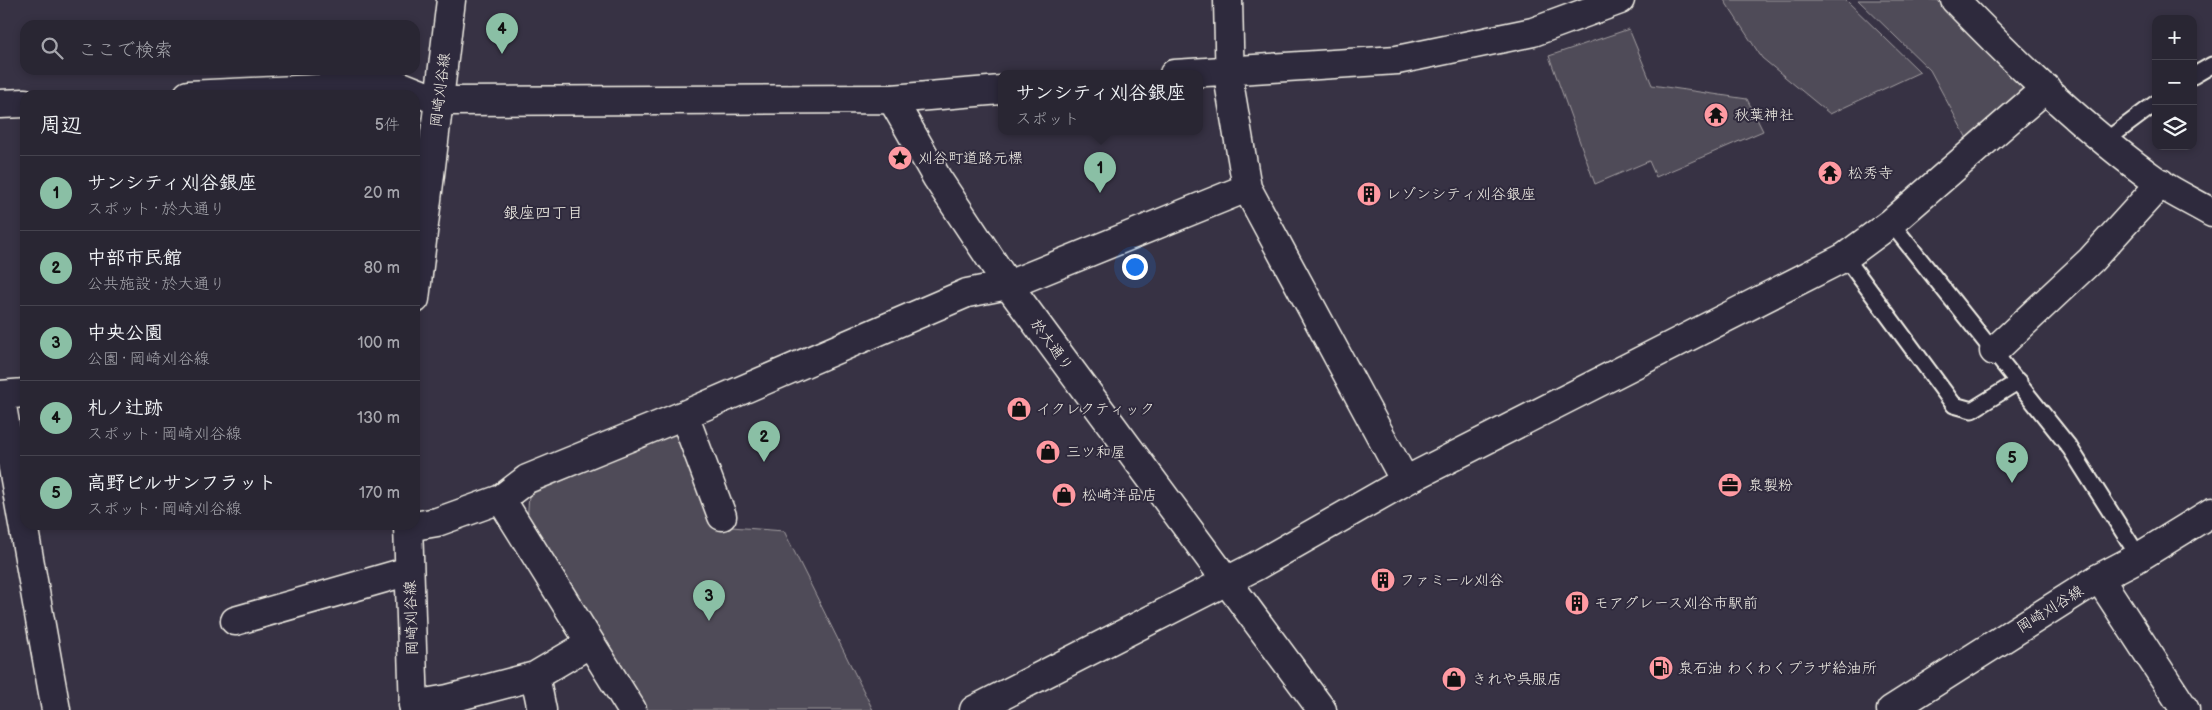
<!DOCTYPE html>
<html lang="ja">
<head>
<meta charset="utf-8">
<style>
  :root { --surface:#292633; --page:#312e3b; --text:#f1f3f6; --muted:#a5a5ac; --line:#45434e; --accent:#8abfa5 }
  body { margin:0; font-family:"Balsamiq Sans","Klee One",sans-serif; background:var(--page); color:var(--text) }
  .controls { position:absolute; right:15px; top:15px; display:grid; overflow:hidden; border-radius:10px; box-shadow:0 2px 8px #0003 }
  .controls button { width:45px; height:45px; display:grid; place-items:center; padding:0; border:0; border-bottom:1px solid var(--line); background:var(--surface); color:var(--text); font:25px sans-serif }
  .you { position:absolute; left:1134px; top:266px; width:18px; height:18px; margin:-12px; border:4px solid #fff; border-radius:50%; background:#1a73e8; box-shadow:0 0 0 8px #1a73e833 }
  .badge { display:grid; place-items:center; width:32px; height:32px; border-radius:50%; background:var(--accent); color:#111; font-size:16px; font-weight:700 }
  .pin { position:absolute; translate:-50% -41px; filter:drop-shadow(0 1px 2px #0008) }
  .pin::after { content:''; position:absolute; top:26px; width:18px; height:15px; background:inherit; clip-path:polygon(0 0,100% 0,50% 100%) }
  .popup { position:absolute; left:998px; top:70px; width:205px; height:65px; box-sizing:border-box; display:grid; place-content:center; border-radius:10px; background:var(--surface); filter:drop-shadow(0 1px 4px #0005); font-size:16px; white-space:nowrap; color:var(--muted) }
  .popup b { font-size:19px; color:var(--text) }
  .popup::after { content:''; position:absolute; left:50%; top:100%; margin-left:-10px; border:10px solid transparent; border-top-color:var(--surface) }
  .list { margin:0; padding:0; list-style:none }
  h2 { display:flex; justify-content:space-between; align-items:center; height:65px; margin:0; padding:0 20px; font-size:21px }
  h2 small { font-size:16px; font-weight:400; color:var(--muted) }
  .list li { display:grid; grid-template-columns:32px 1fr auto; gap:15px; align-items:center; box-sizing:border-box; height:75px; padding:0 20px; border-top:1px solid var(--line) }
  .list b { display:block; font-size:19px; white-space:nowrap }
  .list p { margin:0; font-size:16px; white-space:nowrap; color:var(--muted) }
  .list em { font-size:16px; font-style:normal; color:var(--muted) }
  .icon { flex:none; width:28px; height:28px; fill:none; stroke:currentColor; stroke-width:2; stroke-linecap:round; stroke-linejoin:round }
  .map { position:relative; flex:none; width:2212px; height:710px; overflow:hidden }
  .search { position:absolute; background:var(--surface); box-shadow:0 2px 8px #0003; left:20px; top:20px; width:400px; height:55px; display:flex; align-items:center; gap:12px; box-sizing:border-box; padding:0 18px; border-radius:15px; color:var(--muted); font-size:19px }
  .panel { position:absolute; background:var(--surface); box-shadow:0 2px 8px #0003; left:20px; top:90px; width:400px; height:440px; border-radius:15px }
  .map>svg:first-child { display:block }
  .green { fill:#504b59; stroke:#a29ea0 }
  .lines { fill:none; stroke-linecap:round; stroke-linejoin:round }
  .lane-casing { stroke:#f4f1e8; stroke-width:19 }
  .street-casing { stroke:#f4f1e8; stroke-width:31 }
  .secondary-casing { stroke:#f4f1e8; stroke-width:31 }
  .primary-casing { stroke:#f4f1e8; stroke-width:31 }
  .lane { stroke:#2f2a3d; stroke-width:15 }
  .street { stroke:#2f2a3d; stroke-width:28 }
  .secondary { stroke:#2f2a3d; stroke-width:28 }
  .primary { stroke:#2f2a3d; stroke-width:28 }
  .labels { text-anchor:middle; stroke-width:4; stroke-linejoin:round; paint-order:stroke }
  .street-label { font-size:15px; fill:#f4f1e8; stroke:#2f2a3d }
  .poi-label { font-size:15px; fill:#f4f1e8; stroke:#2f2a3d; text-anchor:start }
  .neighbourhood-label { font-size:16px; fill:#f4f1e8; stroke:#2f2a3d }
</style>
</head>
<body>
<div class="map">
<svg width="2212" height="710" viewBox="0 0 2212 710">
  <rect width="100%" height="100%" fill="#373244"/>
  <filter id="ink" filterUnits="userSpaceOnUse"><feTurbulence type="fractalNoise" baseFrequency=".02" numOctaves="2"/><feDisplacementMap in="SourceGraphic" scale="10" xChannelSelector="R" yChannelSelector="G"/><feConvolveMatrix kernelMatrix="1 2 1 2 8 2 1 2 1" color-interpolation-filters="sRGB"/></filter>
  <g filter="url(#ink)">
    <path class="green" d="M1724 0H1846L1920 72 1830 114 1762 58Z
      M1858 0H1937L2030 93 1970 144 1930 70Z
      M1629 29 1652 85 1747 99 1763 131 1656 177 1649 161 1595 184 1549 56Z
      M675 433 718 526 784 531 873 710H647L527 522 529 495Z"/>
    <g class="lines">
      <defs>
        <path id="lane" d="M2193 76 2212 65
          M2105 141 2156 103
          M1891 223 2070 448 2139 557
          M1845 257 1954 405 1972 410 2019 381"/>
        <path id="street" d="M1228 0 1230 88 1247 188 1405 481
          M1955 0C2018 65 2085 130 2159 183 2176 194 2195 203 2212 213
          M1174 74 1397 60 1533 32 1620 0
          M188 95 399 85 439 101
          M892 99 1001 90
          M0 104 25 103
          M1994 351 2091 260 2161 183
          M0 395 56 710
          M0 395 25 393
          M684 415 722 516
          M501 499 632 710
          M408 527 437 522 501 499 527 479 684 415 967 293 1008 285 1247 188
          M2099 578 2185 710
          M235 621 409 571
          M535 676 542 710
          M413 705 448 699 535 676 589 644
          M974 710 1256 566 1405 481 1845 257 1891 223 2046 88"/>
        <path id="secondary" d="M439 101 892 99 937 178 1008 285 1322 710"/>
        <path id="primary" d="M415 299 451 0
          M408 525 414 710
          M1891 710 2099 578 2139 557 2212 512"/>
      </defs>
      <use href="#lane" class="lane-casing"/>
      <use href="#street" class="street-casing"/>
      <use href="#secondary" class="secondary-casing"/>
      <use href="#primary" class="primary-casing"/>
      <use href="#lane" class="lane"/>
      <use href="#street" class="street"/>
      <use href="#secondary" class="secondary"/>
      <use href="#primary" class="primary"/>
    </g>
  </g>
  <defs>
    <symbol id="temple-disc" viewBox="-11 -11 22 22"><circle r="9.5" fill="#ff9aa2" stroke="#2f2a3d"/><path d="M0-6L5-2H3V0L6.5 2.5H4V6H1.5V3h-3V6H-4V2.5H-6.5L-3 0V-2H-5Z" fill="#111"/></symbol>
    <symbol id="sight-disc" viewBox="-11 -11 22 22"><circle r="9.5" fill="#ff9aa2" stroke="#2f2a3d"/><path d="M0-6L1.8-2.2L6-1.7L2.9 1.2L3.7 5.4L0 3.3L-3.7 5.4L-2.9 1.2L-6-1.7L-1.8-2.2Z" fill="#111"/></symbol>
    <symbol id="building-disc" viewBox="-11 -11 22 22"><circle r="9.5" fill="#ff9aa2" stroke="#2f2a3d"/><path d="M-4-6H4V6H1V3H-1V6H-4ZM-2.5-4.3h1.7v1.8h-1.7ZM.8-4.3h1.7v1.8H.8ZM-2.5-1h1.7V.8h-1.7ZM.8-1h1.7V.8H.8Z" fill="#111"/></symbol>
    <symbol id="shop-disc" viewBox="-11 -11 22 22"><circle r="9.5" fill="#ff9aa2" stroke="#2f2a3d"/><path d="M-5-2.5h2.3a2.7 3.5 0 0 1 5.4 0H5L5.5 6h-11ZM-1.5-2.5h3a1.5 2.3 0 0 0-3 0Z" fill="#111"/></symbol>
    <symbol id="office-disc" viewBox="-11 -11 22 22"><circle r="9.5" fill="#ff9aa2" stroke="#2f2a3d"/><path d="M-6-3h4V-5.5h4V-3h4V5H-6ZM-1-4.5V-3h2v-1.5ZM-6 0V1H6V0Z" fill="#111"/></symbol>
    <symbol id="fuel-disc" viewBox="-11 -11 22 22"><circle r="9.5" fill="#ff9aa2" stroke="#2f2a3d"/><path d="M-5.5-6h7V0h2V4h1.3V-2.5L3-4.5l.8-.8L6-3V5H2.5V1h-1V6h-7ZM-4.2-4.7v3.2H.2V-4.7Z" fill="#111"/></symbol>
  </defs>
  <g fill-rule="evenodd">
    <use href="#temple-disc" x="1702" y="101" width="28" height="28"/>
    <use href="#sight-disc" x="886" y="144" width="28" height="28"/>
    <use href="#temple-disc" x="1816" y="159" width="28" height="28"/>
    <use href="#building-disc" x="1355" y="180" width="28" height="28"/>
    <use href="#shop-disc" x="1005" y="395" width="28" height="28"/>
    <use href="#shop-disc" x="1034" y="438" width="28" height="28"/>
    <use href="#office-disc" x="1716" y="471" width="28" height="28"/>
    <use href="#shop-disc" x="1050" y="481" width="28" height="28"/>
    <use href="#building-disc" x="1369" y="566" width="28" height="28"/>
    <use href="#building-disc" x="1563" y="589" width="28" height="28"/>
    <use href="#fuel-disc" x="1647" y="654" width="28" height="28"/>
    <use href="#shop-disc" x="1440" y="665" width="28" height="28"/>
  </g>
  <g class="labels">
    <g class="street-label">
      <text transform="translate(440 90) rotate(-83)" y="5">岡崎刈谷線</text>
      <text transform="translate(1052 345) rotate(54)" y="5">於大通り</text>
      <text transform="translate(2050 609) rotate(-32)" y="5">岡崎刈谷線</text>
      <text transform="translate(411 618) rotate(-92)" y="5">岡崎刈谷線</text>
    </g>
    <g class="poi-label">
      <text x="1734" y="120">秋葉神社</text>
      <text x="918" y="163">刈谷町道路元標</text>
      <text x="1848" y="178">松秀寺</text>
      <text x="1386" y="199">レゾンシティ刈谷銀座</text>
      <text x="1036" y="414">イクレクティック</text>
      <text x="1066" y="457">三ツ和屋</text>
      <text x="1748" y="490">泉製粉</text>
      <text x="1082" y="500">松崎洋品店</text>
      <text x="1400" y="585">ファミール刈谷</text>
      <text x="1594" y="608">モアグレース刈谷市駅前</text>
      <text x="1678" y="673">泉石油 わくわくプラザ給油所</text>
      <text x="1472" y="684">きれや呉服店</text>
    </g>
    <g class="neighbourhood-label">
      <text x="543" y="218">銀座四丁目</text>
    </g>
  </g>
</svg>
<div class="controls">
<button>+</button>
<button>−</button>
<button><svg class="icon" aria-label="layers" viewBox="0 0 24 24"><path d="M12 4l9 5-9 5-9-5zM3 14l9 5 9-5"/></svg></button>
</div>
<div class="you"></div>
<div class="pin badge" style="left:1100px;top:193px">1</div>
<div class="popup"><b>サンシティ刈谷銀座</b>スポット</div>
<div class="pin badge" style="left:764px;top:462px">2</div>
<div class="pin badge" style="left:709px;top:621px">3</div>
<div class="pin badge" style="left:502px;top:54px">4</div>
<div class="pin badge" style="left:2012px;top:483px">5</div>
<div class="search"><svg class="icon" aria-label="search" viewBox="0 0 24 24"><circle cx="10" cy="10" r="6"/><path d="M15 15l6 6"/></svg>ここで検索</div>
<section class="panel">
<h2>周辺<small>5件</small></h2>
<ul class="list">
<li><span class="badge">1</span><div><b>サンシティ刈谷銀座</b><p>スポット · 於大通り</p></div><em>20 m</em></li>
<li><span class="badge">2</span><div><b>中部市民館</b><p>公共施設 · 於大通り</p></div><em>80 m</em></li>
<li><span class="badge">3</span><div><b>中央公園</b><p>公園 · 岡崎刈谷線</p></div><em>100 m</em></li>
<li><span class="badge">4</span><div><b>札ノ辻跡</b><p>スポット · 岡崎刈谷線</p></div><em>130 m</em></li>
<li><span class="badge">5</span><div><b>高野ビルサンフラット</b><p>スポット · 岡崎刈谷線</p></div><em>170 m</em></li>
</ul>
</section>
</div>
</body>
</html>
